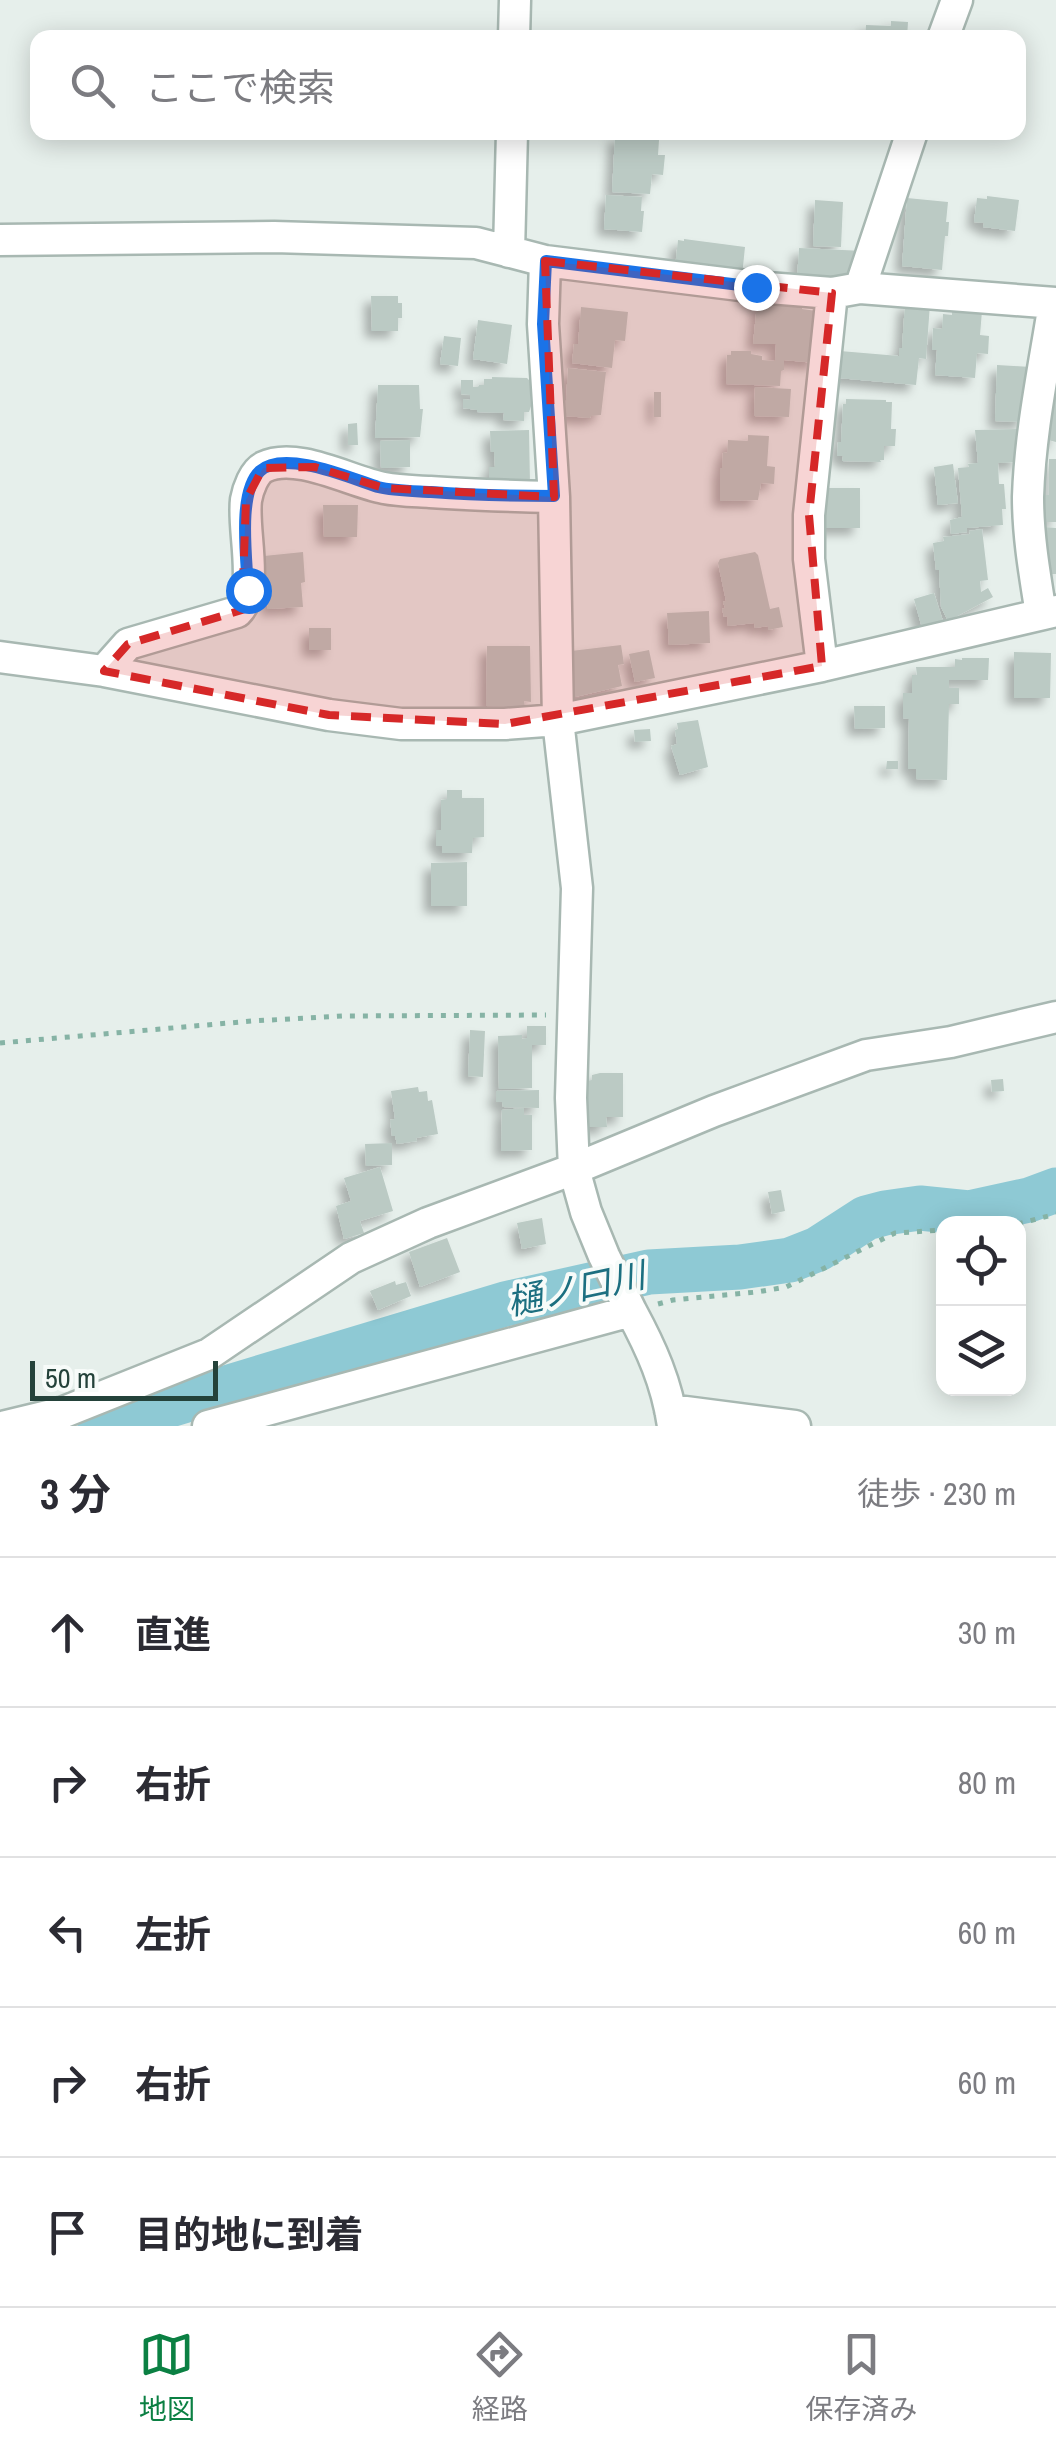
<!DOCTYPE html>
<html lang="ja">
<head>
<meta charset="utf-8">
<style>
  :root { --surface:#fff; --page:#f7f7f7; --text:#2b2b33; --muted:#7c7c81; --line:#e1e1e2; --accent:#0b8043 }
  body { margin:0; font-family:"Archivo Narrow","Noto Sans JP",sans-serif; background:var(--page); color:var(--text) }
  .controls { position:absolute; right:30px; bottom:30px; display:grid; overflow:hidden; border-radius:20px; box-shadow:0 5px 25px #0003 }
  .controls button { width:90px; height:90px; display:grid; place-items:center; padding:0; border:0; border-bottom:2px solid var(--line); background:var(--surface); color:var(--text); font:50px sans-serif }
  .scale { position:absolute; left:30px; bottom:25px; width:188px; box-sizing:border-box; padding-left:10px; border:5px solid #24423a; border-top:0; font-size:28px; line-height:35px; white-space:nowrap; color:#24423a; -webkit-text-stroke:8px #f7fbf9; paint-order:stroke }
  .stop { position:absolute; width:30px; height:30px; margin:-22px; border:8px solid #1a73e8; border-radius:50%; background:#fff }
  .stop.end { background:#1a73e8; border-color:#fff; box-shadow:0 2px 10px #0008 }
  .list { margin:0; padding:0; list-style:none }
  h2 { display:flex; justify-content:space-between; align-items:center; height:130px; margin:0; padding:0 40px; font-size:42px }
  h2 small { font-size:32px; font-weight:400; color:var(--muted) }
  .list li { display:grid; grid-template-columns:65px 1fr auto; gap:30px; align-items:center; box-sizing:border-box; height:150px; padding:0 40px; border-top:2px solid var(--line) }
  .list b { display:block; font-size:38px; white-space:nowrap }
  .list em { font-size:32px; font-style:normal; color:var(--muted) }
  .icon { flex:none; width:55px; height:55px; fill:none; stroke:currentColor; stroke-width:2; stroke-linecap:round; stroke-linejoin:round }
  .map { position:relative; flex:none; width:1056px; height:1426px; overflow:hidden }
  .search { position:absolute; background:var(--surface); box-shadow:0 5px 25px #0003; left:30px; right:30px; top:30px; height:110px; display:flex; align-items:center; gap:25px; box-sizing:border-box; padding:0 35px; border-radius:20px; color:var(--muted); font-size:38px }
  .sheet { height:880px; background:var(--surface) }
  nav { display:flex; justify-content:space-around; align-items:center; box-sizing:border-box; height:140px; border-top:2px solid var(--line); background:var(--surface); font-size:28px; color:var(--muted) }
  nav a { display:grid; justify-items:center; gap:5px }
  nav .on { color:var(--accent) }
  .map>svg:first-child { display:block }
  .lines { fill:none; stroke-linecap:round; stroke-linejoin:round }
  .river { stroke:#8ec9d4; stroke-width:45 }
  .building { fill:#bbcac4; filter:url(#shadow) }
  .minor-casing { stroke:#a8b8b2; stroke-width:35 }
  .path { stroke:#86b3a5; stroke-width:5; stroke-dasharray:5 8; stroke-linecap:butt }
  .minor { stroke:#fff; stroke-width:30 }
  .route { stroke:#1a73e8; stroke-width:12 }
  .marked { fill:#d62828; fill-opacity:0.2; stroke:#d62828; stroke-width:8; stroke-dasharray:20 12; stroke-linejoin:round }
  .labels { text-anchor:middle; stroke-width:8; stroke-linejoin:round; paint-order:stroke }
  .water-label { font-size:35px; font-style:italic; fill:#1c6f80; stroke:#f7fbf9 }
</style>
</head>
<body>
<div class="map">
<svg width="1056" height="1426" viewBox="0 0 1056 1426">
  <defs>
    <filter id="shadow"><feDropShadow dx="-7" dy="7" stdDeviation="5" flood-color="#0004"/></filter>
  </defs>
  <rect width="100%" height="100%" fill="#e6efeb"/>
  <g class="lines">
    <path class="river" d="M100 1426 505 1304 649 1272 740 1267 790 1260 818 1249 866 1218 885 1213 920 1208 969 1213 1029 1200 1056 1190"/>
  </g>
  <path class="building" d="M891 21 908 22 907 38H865L866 25 891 26Z
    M615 135 654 138V140H659L658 155H665L663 175 652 174 650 194 612 192Z
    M606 195 642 197 641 211H644L642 232 604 229Z
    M987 196 1019 200 1015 231 983 227 984 223 974 222 977 198 987 199Z
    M907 198 948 202 946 222H949L948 236H945L942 270 902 266Z
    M815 200 843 202 841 247 813 246Z
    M684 239 745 247 742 276 675 268 678 240 684 241Z
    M799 248 864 251 845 283 797 280Z
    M371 296H398V303H402V318H398V331H372Z
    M905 303 930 304 926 359 919 358 916 385 838 378 840 351 899 356V348H902Z
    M757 304 802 305V309L824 312 816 363 784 360V370L781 371 780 386 726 384 727 355H731V351H751V354L762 356V360L775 361 776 344H753Z
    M581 307 628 312 625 341 615 340 612 368 572 363 574 344H578Z
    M962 310 982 311 980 335 989 336 988 354 977 353 975 378 935 375 937 350H932L933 328 942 329 943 314 952 315V312H962Z
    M478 320 512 325 507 364 473 359Z
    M444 336 461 338 458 366 440 364Z
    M997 365 1031 367 1024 422 995 421Z
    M568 368 606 372 601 415 591 416 590 418 565 416Z
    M492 377 527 378 530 381 531 406 529 412H524V421L503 420 504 413 477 412V410L463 408V399L470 400V395L461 394V380H473V387H478L479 385H484V379H492Z
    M378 385H419L420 409H423L420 437 375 438Z
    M755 387 791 389 789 417 754 416Z
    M654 392H661V417H654Z
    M1052 395 1056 396V442L1048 440 1050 436 1043 434Z
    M846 399 886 400V402H892L891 429H896L895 446H884V460H880L881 462 842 461 843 456H837L838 442H841L843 404H846Z
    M357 423 358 445H348V424Z
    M1018 429 1019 462 998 463 999 484H1004L1006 509H1002L1003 525 967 528V532L951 534 950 520 962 517 958 468 969 467 968 464 978 463 975 430Z
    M529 430 530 484 489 485V467H495L494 452H491L490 431Z
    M748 435 769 436 767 466 775 467 774 484 761 483 758 500 720 501V468H722L723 452 727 453 728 440 748 441Z
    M410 440V467L381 468 380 441Z
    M1049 459H1056V522H1045L1044 495H1049Z
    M953 464 958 503 938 505 934 467Z
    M825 488H860V528H825Z
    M323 505H358L357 537H324Z
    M1044 527 1056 528V574H1047Z
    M982 529 988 580 980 581 981 592 988 588 993 597 948 621 941 607 939 570H936L933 543 944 541 943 537 970 534 969 531Z
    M303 552 305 582 301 583 303 607 268 609 264 556Z
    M755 552 758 555 770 609 779 607 783 627 768 630V626L755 628 754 623 728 626 727 616 724 617 722 609 725 608 723 602 726 601 718 563 720 559Z
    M934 593 943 621 922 628 914 599Z
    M709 611 710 643 669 645 667 613Z
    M309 628H331V650H309Z
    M621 645 624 664 618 665 622 686 575 697 571 651Z
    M487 646H530L531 702 524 701 525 707 486 706Z
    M649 650 655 678 635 682 629 654Z
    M1014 652 1051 653 1050 698H1014Z
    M962 658H989L988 680H949V688H959V704H949L947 780 916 779V769H908L909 719 903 718V693H912V675H917L916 667H955V659L962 660Z
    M854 706H885V728L855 729Z
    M698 720 708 767 680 775 671 746 677 744 675 730 678 729 677 723Z
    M650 729 651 741 635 742 634 730Z
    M887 761H898V769H886Z
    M447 790H462V798H484V837L473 838 472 853H442V846H436V830H441V800L447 799Z
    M467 862V906H431V863Z
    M527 1026H546V1045H532V1088L499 1089 498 1036 522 1035V1039L527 1038Z
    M470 1030 485 1031 483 1077 468 1076Z
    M600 1073H623V1117H606L607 1127H587L586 1081 592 1080V1075Z
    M1003 1079 1004 1091 992 1092 991 1080Z
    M418 1087 419 1092 427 1091 428 1101 432 1100 438 1134 416 1138 417 1141 397 1144 395 1136H392L390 1120 395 1119 391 1091Z
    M539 1090V1108L503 1107 502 1102H496V1091Z
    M524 1108V1115H532V1150L501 1151 502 1110Z
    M392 1143V1165L366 1166 365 1144Z
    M380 1167 393 1211 360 1221 364 1233 344 1239 336 1206 351 1201 344 1178Z
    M781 1190 785 1211 772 1214 768 1192Z
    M542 1218 546 1244 522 1249 517 1223Z
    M447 1238 460 1272 420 1287 409 1252Z
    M395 1281 396 1285 406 1282 411 1296 378 1310 370 1291Z"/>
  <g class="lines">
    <defs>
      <path id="minor" d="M514 38 515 0
        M943 38 957 0
        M0 240 274 237 476 243 545 261 756 287 832 293 860 288 1056 303
        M509 252 512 132
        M545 261 543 324 554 497 558 720 577 888 571 1098 574 1169 586 1212 604 1256 631 1311
        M860 288 912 132
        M1041 614C1035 576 1028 537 1028 497 1030 432 1044 367 1054 303
        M0 657 104 671 329 715 401 724H505L558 720 822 666 1056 611
        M822 666 809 559V515L832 293
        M104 671 128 644 237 612C260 590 242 531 246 500 248 489 254 472 264 467 297 451 351 482 384 488 399 491 415 491 430 492 472 495 512 496 554 497
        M670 1410 795 1426
        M6 1426 64 1412 209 1354 351 1258 428 1223 574 1169 714 1111 866 1055 951 1042 1056 1017
        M208 1426 631 1311C651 1348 667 1383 673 1426"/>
    </defs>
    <use href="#minor" class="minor-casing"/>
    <path class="path" d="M0 1043 252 1021 343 1016 546 1015
      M1018 1224 1056 1214
      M658 1304 673 1300 757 1292 786 1287 895 1233 944 1230"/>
    <use href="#minor" class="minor"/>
  </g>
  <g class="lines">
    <path class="route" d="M248 590C247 560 237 492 260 471 284 449 350 478 378 487 394 491 414 491 431 492 472 495 513 496 554 496L543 324 546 261 756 287"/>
  </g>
  <path class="marked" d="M545 261 832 293 809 515 822 666 505 724 329 715 104 671 128 644 242 610 246 500 263 468 315 467 384 488 554 497Z"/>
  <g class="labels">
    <g class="water-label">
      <text transform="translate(576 1289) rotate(-12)" y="12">樋ノ口川</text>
    </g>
  </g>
</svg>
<div class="controls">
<button><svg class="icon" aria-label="locate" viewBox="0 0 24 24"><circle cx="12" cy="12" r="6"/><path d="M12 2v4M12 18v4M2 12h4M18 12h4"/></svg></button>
<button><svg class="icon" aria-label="layers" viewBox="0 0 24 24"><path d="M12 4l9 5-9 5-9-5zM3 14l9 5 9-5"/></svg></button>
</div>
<div class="scale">50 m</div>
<div class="stop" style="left:248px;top:590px"></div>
<div class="stop end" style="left:756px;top:287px"></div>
<div class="search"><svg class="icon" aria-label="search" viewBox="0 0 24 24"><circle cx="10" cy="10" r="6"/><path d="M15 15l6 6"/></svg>ここで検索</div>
</div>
<section class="sheet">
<h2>3 分<small>徒歩 · 230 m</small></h2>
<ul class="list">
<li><svg class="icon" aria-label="ahead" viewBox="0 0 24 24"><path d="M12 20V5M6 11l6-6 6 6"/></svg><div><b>直進</b></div><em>30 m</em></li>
<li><svg class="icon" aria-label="right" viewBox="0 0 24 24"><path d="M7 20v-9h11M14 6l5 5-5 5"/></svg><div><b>右折</b></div><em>80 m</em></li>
<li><svg class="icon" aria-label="left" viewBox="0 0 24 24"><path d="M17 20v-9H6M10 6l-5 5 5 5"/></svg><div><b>左折</b></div><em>60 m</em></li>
<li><svg class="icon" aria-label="right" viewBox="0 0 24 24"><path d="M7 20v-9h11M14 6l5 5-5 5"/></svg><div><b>右折</b></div><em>60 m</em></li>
<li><svg class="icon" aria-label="arrive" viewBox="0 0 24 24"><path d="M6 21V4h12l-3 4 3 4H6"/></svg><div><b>目的地に到着</b></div></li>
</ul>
</section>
<nav>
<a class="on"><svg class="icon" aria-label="map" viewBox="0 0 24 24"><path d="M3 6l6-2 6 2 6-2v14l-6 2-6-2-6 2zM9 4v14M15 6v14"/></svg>地図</a>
<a><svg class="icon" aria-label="directions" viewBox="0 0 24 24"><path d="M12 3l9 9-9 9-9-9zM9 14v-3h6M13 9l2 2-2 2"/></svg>経路</a>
<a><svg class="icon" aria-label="saved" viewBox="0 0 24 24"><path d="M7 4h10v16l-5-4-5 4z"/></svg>保存済み</a>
</nav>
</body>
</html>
